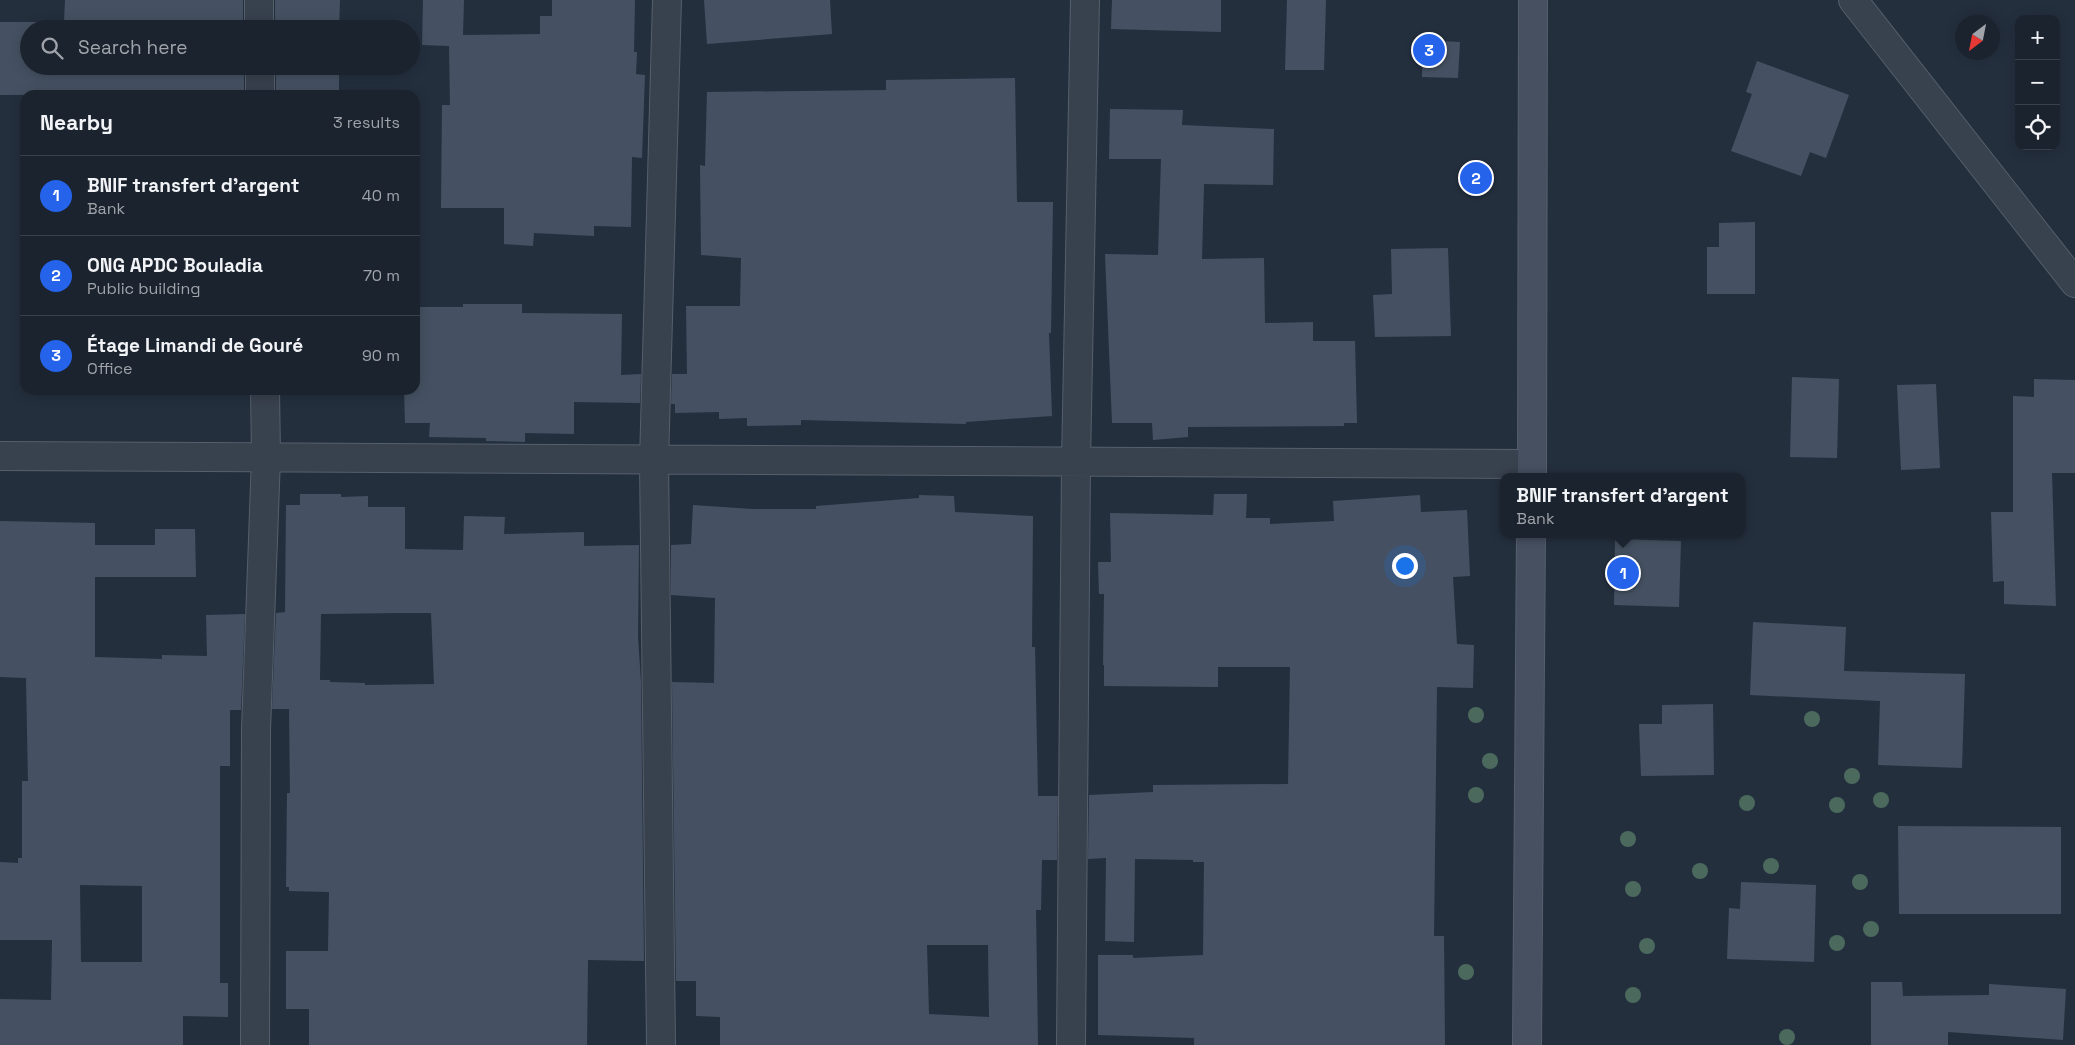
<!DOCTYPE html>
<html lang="en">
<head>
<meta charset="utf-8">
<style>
  :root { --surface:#1b232e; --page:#282f3a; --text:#f1f3f6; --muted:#a0a4aa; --line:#39404a; --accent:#2563eb }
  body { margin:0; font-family:"Space Grotesk",sans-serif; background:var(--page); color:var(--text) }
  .controls { position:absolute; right:15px; top:15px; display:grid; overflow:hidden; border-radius:10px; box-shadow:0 2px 12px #0003 }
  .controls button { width:45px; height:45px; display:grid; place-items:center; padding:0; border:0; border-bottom:1px solid var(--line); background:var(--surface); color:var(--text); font:25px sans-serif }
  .compass { position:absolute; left:1955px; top:15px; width:45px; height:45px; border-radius:50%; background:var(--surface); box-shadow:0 2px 12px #0003; rotate:212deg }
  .you { position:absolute; left:1404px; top:565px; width:18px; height:18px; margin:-12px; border:4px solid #fff; border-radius:50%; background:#1a73e8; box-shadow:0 0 0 8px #1a73e833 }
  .badge { display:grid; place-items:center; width:32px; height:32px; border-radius:50%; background:var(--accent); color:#fff; font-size:16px; font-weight:700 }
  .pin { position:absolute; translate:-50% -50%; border:2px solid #fff; box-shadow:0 1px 5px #0006 }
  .popup { position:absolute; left:1500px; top:473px; width:245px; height:65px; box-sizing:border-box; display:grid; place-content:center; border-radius:10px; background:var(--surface); filter:drop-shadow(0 1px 4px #0005); font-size:16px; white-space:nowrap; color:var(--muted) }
  .popup b { font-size:19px; color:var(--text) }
  .popup::after { content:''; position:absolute; left:50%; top:100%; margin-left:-10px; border:10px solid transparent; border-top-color:var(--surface) }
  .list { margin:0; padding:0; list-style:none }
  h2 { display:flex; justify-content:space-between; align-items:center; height:65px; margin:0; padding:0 20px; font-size:21px }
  h2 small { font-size:16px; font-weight:400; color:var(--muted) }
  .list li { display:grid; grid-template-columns:32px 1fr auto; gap:15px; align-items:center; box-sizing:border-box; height:80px; padding:0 20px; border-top:1px solid var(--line) }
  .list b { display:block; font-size:19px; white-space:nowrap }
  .list p { margin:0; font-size:16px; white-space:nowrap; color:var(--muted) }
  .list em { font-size:16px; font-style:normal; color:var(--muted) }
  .icon { flex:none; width:28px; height:28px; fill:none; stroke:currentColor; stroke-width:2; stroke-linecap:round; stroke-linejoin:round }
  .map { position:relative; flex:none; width:2075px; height:1045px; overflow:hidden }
  .search { position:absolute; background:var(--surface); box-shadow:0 2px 12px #0003; left:20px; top:20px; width:400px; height:55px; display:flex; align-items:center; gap:12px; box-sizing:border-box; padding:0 18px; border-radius:28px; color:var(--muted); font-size:19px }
  .panel { position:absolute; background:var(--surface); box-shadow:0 2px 12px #0003; left:20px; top:90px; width:400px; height:305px; border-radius:15px }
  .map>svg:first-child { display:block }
  .building { fill:#455162; fill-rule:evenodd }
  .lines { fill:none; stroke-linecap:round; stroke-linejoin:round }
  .street-casing { stroke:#565f6c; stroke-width:30 }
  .secondary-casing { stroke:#565f6c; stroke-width:30 }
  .street { stroke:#38414e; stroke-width:28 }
  .secondary { stroke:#465061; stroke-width:28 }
  .tree { fill:#4b6a5d }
</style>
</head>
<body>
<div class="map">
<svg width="2075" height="1045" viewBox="0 0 2075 1045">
  <rect width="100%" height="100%" fill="#242f3e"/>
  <path class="building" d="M65 0H243V29H29V66H244V94L0 95V22H64Z
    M275 0H340L339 29H275Z
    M423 0H464L463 35 540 34V16H552V0H635L634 52H637L636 74 645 75 642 158 632 157 631 227 594 226V236L534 233 533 246 504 244V208H441L442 105H450L449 46 422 45Z
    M704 0H830L832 34 707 44Z
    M1112 0H1221V32L1111 29Z
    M1287 0H1326L1324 70H1285Z
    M1423 40 1460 42 1458 78 1422 77Z
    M1757 61 1849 95 1826 158 1810 152 1801 176 1731 151 1752 94 1746 92Z
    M276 66H339V95H276Z
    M1015 78 1017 202H1053L1051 333H1049L1052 416 966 422V424L801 420V425L747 426V418L719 419V412L675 413V404H671L672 374H687L686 306H740L741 258 701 255 700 165 705 166 707 92 886 90V80Z
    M1110 109 1183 110 1182 125 1274 129 1273 185 1204 184 1202 259 1264 258 1265 323 1313 322V341H1355L1357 423H1344V426L1188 427V437L1153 440 1152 423H1112L1105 254 1158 255 1161 159H1109Z
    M1755 222V294H1707V247H1719V223Z
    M1448 248 1451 336 1375 337 1373 295 1392 294 1391 249Z
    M463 304H522V313L622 314 621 375 641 374 640 403 574 402V434L525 433V442L486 441V438L429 437 430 423H405L404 390H415V307H463Z
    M1792 377 1839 379 1837 458 1790 457Z
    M2034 379 2075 380V473H2052L2056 606 2004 604V581L1993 582 1991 512H2013V396L2034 397Z
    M1936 384 1940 468 1901 470 1897 385Z
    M300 494H341V497L368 496V507H405V549L463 550 464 516 505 517 504 534 584 532V546L639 545 638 637 641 682 644 961 588 960 587 1045H309V1009H286V951H328L329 892 289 891V887H286L287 793H290L289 709H272L276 613 285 612 286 505H300ZM398 613H431L434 684 365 685V683L330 682V680H320L321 614Z
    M1214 494H1247L1246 518H1270V524L1334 521 1333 501 1420 495 1421 512 1467 510 1470 576 1453 577 1457 644 1474 645 1473 688 1437 687 1434 936H1444L1445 1045H1194V1038L1098 1035V955H1133V958L1203 955 1204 862H1193V860L1135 859 1134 942 1105 941 1106 858 1088 859 1089 795 1153 792V785L1288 784 1290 667H1218V687L1104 686V665H1103L1104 594H1099L1098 562H1111L1110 513 1213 515Z
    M919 495 954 496 955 512 1033 516 1032 647H1035L1038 796H1058L1057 860H1042L1041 910H1036L1038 1045H720V1017L696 1016V981H676L672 682 714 683 715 598 671 595V545L691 544 693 505 752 509H816V506L919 498ZM927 945H988L989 1017 929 1014Z
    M0 521 95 523V545H155V529H195L196 577H95V657L162 659V655L207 656 206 615 245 614 241 710H230V766H220V983H228V1017L183 1016V1045H0V999L51 1000 52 940H0V862L18 863V858H22V781H28L26 678 0 677ZM80 885 142 886V962H81Z
    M1615 539 1681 541 1679 607 1614 605Z
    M1753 622 1846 627 1844 671 1965 674 1962 768 1878 765 1880 701 1750 695Z
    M1713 704 1714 775 1641 776 1639 724H1662V705Z
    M1898 826 2061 827V914H1899Z
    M1741 882 1816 885 1814 962 1727 959 1729 908 1740 909Z
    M1871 982H1902L1903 996 1989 995V984L2066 989 2063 1040 1948 1032V1045H1871Z"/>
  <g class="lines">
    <defs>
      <path id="street" d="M259 0V29
        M1853 0 2075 283
        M260 66V95
        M0 456 1532 464
        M255 1045 256 730 266 457 265 390
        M661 1045 654 461 667 0
        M1071 1045 1076 463 1085 0"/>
      <path id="secondary" d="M1532 477 1533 0
        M1527 1045 1531 534"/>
    </defs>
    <use href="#street" class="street-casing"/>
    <use href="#secondary" class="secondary-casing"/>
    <use href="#street" class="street"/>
    <use href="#secondary" class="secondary"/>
  </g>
  <g class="tree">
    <circle cx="1476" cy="715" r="8"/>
    <circle cx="1812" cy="719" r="8"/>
    <circle cx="1490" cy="761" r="8"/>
    <circle cx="1852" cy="776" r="8"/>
    <circle cx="1476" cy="795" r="8"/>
    <circle cx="1881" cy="800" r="8"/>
    <circle cx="1747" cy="803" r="8"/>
    <circle cx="1837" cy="805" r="8"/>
    <circle cx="1628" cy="839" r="8"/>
    <circle cx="1771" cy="866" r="8"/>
    <circle cx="1700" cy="871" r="8"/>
    <circle cx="1860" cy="882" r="8"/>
    <circle cx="1633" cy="889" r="8"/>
    <circle cx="1871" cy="929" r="8"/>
    <circle cx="1837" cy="943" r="8"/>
    <circle cx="1647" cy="946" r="8"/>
    <circle cx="1466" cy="972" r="8"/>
    <circle cx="1633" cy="995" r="8"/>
    <circle cx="1787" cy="1037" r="8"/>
  </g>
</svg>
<div class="controls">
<button>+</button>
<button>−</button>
<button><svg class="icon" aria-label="locate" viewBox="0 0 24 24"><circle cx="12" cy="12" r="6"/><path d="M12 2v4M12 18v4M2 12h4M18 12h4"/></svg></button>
</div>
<svg class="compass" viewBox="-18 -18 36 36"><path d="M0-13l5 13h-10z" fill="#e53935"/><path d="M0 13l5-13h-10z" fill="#a0a4aa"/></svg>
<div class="you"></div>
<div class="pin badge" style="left:1623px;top:573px">1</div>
<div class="popup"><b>BNIF transfert d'argent</b>Bank</div>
<div class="pin badge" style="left:1476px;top:178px">2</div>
<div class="pin badge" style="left:1429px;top:50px">3</div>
<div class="search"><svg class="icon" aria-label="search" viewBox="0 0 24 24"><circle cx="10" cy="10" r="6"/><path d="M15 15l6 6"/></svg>Search here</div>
<section class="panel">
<h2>Nearby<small>3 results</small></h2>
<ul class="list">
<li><span class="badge">1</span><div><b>BNIF transfert d'argent</b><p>Bank</p></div><em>40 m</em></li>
<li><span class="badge">2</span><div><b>ONG APDC Bouladia</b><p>Public building</p></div><em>70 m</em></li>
<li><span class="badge">3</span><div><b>Étage Limandi de Gouré</b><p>Office</p></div><em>90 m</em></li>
</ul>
</section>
</div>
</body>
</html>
